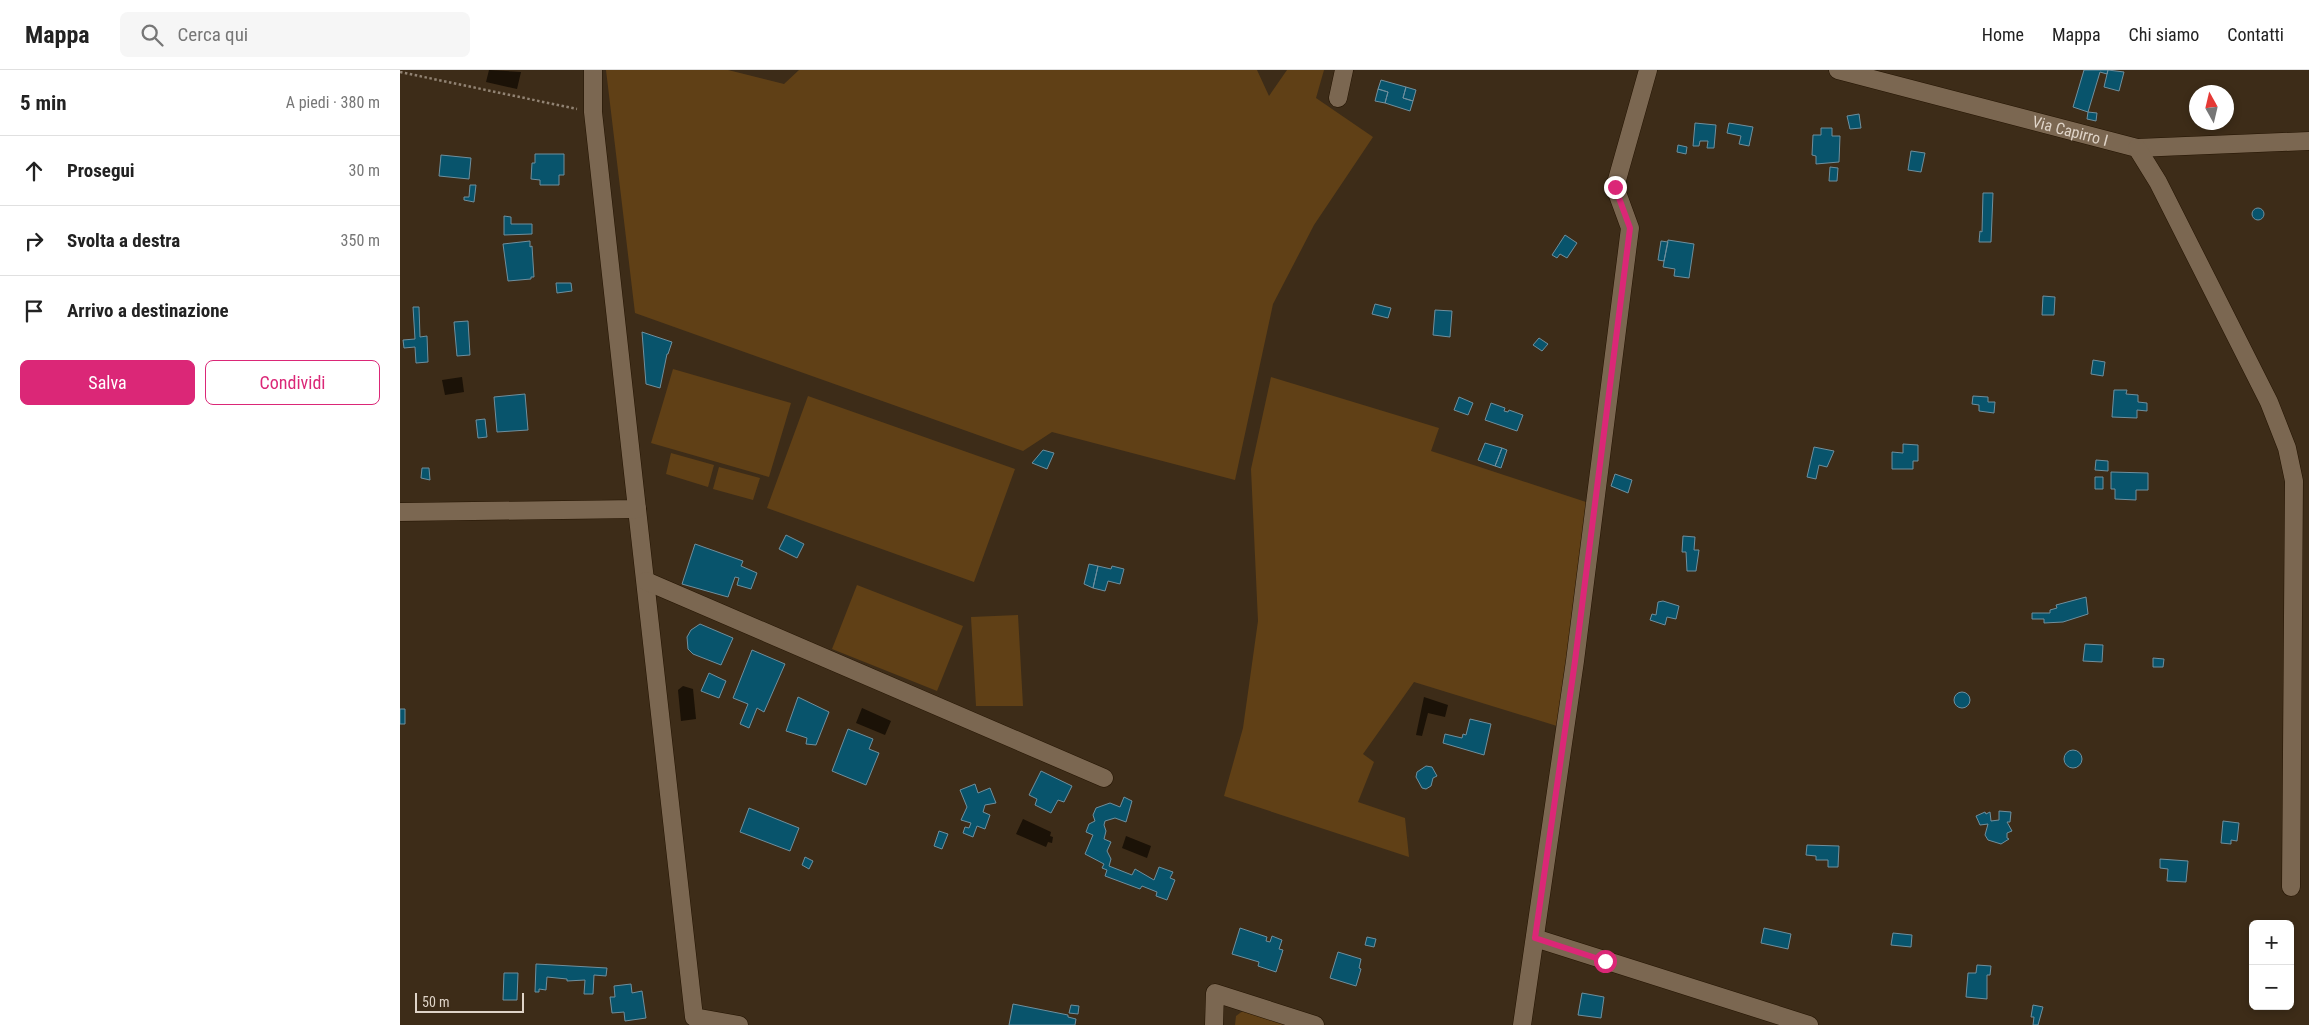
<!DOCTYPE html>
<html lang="it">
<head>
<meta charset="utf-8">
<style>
  :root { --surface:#fff; --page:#f6f6f6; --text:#222; --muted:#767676; --line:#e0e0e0; --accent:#db2777 }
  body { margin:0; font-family:"Roboto Condensed",sans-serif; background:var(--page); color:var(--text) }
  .controls { position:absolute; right:15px; bottom:15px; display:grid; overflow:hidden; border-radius:8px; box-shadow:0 2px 8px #0003 }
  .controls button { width:45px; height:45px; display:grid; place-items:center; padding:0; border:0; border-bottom:1px solid var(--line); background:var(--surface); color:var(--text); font:25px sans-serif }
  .compass { position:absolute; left:1789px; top:15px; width:45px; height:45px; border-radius:50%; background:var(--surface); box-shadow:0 2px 8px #0003; rotate:352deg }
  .scale { position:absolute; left:15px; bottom:12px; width:109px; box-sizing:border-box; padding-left:5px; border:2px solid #dfd4c8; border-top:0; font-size:14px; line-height:18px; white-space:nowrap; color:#dfd4c8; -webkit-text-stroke:4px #3d2c18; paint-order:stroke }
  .stop { position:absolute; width:15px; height:15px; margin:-11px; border:4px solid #db2777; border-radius:50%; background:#fff }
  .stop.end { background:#db2777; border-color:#fff; box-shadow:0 1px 5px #0008 }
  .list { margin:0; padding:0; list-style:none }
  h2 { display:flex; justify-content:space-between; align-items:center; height:65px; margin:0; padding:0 20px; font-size:21px }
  h2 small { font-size:16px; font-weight:400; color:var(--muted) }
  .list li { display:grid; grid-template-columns:32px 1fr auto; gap:15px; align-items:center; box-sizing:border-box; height:70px; padding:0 20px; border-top:1px solid var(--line) }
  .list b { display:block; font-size:19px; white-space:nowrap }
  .list em { font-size:16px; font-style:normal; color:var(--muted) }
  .actions { display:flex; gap:10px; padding:15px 20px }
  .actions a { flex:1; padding:11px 0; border:1px solid var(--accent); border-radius:8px; text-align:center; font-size:18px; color:var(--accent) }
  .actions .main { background:var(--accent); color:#fff }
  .icon { flex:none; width:28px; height:28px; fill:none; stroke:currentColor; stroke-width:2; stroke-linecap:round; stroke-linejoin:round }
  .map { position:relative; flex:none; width:1909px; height:955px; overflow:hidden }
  header { display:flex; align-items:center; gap:30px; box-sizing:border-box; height:70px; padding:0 25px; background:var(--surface); border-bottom:1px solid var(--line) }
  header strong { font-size:24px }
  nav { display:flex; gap:28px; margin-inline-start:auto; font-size:18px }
  .search { width:350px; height:45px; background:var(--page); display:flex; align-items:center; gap:12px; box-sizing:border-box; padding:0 18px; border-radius:8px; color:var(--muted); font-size:19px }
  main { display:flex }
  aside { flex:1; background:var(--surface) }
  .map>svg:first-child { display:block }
  .green { fill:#604016 }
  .water { fill:#1b1207 }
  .building { fill:#08546c; stroke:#6f8f9d }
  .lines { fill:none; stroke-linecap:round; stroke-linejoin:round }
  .street-casing { stroke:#241402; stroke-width:19 }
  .path { stroke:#918373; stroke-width:2.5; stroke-dasharray:2.5 2.5; stroke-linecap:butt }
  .street { stroke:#7b6751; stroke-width:18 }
  .route { stroke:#db2777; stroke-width:6 }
  .labels { text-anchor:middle; stroke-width:4.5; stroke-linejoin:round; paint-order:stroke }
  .street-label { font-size:16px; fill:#dfd4c8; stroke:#3d2c18 }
</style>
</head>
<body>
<header>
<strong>Mappa</strong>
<div class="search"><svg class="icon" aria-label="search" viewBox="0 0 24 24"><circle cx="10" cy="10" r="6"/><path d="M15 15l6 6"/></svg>Cerca qui</div>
<nav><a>Home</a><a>Mappa</a><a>Chi siamo</a><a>Contatti</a></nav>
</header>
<main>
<aside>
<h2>5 min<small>A piedi · 380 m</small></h2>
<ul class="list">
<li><svg class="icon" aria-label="ahead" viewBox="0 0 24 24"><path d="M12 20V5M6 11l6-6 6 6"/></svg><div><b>Prosegui</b></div><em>30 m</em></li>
<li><svg class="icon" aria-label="right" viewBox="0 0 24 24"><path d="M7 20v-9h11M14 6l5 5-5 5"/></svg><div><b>Svolta a destra</b></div><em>350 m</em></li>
<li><svg class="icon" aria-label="arrive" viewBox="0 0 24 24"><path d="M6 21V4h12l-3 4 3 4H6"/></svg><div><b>Arrivo a destinazione</b></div></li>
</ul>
<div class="actions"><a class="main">Salva</a><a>Condividi</a></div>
</aside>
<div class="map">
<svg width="1909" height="955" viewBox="0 0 1909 955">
  <rect width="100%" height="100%" fill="#3d2c18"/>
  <path class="green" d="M206 0H328L384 14 399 0H857L869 26 887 0H924L916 28 973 67 914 155 873 234 835 410 652 362 623 381 235 243Z
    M273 299 391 333 369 407 251 373Z
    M871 307 1039 358 1031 381 1189 433 1157 656 1014 612 963 684 974 692 958 732 1005 748 1009 787 824 726 843 658 858 551 851 399Z
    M408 326 615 399 574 512 367 438Z
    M271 383 314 395 308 417 266 404Z
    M319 397 360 408 353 430 313 419Z
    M457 515 563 556 537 621 432 579Z
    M618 545 623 636H576L571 547Z
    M844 940 885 955H835L836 946Z"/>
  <path class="water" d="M89 0 121 2 117 19 86 12Z
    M62 307 64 322 45 325 42 310Z
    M283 616 293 619 296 649 281 651 278 620Z
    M1024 627 1048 635 1045 647 1028 643 1022 666 1016 665Z
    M462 638 491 651 485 665 456 653Z
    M623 749 651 762 650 766 653 767 652 773 648 772 646 777 616 764Z
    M726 766 751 776 747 788 722 778Z"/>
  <path class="building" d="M1684 0H1708L1707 4 1700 2 1688 42 1673 37Z
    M1708 0 1724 2 1719 21 1704 17Z
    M981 10 1006 17 1003 28 1013 31 1010 41 985 33 988 22 978 19Z
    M1006 17 1016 20 1013 31 1003 28Z
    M978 19 988 22 985 33 975 31Z
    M1688 42 1697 43 1696 51 1687 49Z
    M1459 44 1461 58 1450 59 1447 46Z
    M1295 53 1316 55 1314 78H1307L1308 71H1300L1299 76H1293Z
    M1329 53 1353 57 1349 76 1339 74 1341 66 1327 63Z
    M1421 58H1432V66H1440L1439 92 1416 94V86L1412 85 1413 65H1421Z
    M1278 75 1287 77 1286 84 1277 82Z
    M1511 81 1525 83 1521 102 1508 100Z
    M135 84H164V105H159V115H140V110L131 109 132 93H135Z
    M41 85 71 88 69 109 39 106Z
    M1430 97 1438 98 1437 111H1429Z
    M70 115H76L74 132 64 130V127H69Z
    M1583 123H1593L1591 172H1579L1580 161 1582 162Z
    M1852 144a6 6 0 1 1 12 0a6 6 0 1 1-12 0Z
    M104 146 111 147V154H132V164L104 165Z
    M1165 165 1177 173 1167 188 1160 184 1157 188 1152 185Z
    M1268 170 1294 174 1289 208 1274 206 1275 199 1263 197Z
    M130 171V177L132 176 134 207H131V209L108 211 103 174Z
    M1261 171 1268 172 1264 191 1258 190Z
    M156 213H171L172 221 157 223Z
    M1643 226 1655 227 1654 245H1642Z
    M975 234 991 238 988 248 972 244Z
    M13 237H19L20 267 27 266 28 292 16 293 15 277 4 278 3 270 15 269Z
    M1035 240 1052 241 1050 267 1033 265Z
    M68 251 70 285 57 286 54 252Z
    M242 262 272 272 268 284H267L260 318 246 314Z
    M1139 268 1148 274 1142 281 1133 275Z
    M1693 290 1705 292 1703 306 1691 304Z
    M1714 320H1727L1726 324 1738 325V332L1747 333V341L1737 340V348L1712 347Z
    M125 324 128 360 97 362 94 327Z
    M1573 326 1588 327V332H1595L1594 343 1579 341V335L1572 334Z
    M1059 327 1073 333 1068 345 1054 340Z
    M1091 333 1105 338 1104 341 1108 342 1109 340 1123 345 1117 361 1085 350Z
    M85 349 87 367 78 368 76 350Z
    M1085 373 1102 378 1095 396 1078 390Z
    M1503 374 1518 375V391H1513V399H1492V382L1503 383Z
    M1414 377 1434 381 1427 397 1419 395 1416 409 1407 407Z
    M1102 378 1107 380 1101 398 1095 396Z
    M643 380 654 383 647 399 632 393Z
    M1696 390 1708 391V401L1695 400Z
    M22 398H29L30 410 21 408Z
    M1711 402 1748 403V420H1736V430L1715 429V419H1711Z
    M1215 404 1232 410 1228 423 1211 416Z
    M1695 407H1703V419H1695Z
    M386 465 404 474 397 488 379 479Z
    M1283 466 1295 467 1294 480H1299L1296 501H1287L1286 482H1282Z
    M295 474 343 491 341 496 357 503 351 519 337 515 339 508 335 507 328 527 282 514Z
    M689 494 698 496 693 518 684 514Z
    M698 496 711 499 712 496 724 499 720 514 708 511 705 521 693 518Z
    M1686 527 1688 544 1663 552 1644 553V549H1632V543H1650V540L1657 538 1656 535Z
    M1263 531 1279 536 1276 549 1267 547 1265 555 1250 550 1252 544 1256 545 1258 532Z
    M300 554 333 568 321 595 293 584 288 579 287 567 291 560Z
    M1685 574 1703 575 1702 592 1683 591Z
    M352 580 385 594 364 642 357 638 349 658 340 654 348 634 333 628Z
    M1753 588 1764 589 1763 597H1753Z
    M309 603 326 611 319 628 301 621Z
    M1554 630a8 8 0 1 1 16 0a8 8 0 1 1-16 0Z
    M398 627 429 642 416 675 406 674 407 668 386 661Z
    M0 639H5V654H0Z
    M1070 649 1091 654 1084 685 1043 673 1045 664 1062 668 1063 664 1066 665Z
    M448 659 473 669 469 679 479 683 466 715 432 701Z
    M1664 689a9 9 0 1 1 18 0a9 9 0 1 1-18 0Z
    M1026 696 1032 697 1037 706 1033 708 1031 716 1026 719 1022 718 1016 707 1017 702Z
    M641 701 672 716 664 732 658 730 651 743 635 735 637 729 629 725Z
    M575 714 578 723 590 718 596 733 585 735 583 742 590 745 585 759 577 756 573 767 563 763 565 757 569 758 571 753 561 750 567 737 560 720Z
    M724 727 732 731 726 752 715 748 705 751 704 755 706 761 704 769 711 772 707 781 711 789 709 796 732 805 735 799 754 810 759 797 773 802 770 808 775 810 767 830 756 826 757 822 742 816 740 819 705 806 707 800 702 798 704 794 685 784 693 765 686 762 689 754 695 751 693 745 696 738 710 733 720 737Z
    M349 738 399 758 390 781 340 762Z
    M1599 741 1611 742 1610 752H1607L1612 761 1607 763V768L1609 769 1601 774 1588 770 1585 765 1588 754 1580 755 1576 746 1585 742 1586 744 1590 742 1591 751 1599 750Z
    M1823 751 1839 753 1837 771 1831 770V774L1821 773Z
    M539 761 548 764 542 779 534 776Z
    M1407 775 1439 776 1438 797H1428V790H1416V786L1406 785Z
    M405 787 413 791 409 799 402 795Z
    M1760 789 1788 791 1786 812 1767 811 1768 799 1760 798Z
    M840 858 867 867 866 871 870 872 872 866 882 870 879 879 883 880 876 902 858 896 859 892 832 884Z
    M1364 858 1391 864 1388 879 1361 873Z
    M1493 863 1512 865 1511 877 1491 875Z
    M967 867 976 869 974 877 965 875Z
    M938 882 961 889 959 898 961 899 956 916 930 908Z
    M136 894 207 898 206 906 194 905 193 924H184L185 910 167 911V909L147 907 146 920 139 919V922H135Z
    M1577 895 1591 896 1590 905H1587V929L1566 927 1568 903H1576Z
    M104 903H118L117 930H103Z
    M231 914 232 923 242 921 246 948 225 951 224 942 212 943 210 927H215L214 916Z
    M1182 923 1204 927 1201 948 1178 945Z
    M613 934 668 945V947L676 949 675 955H609Z
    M671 935 679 936 678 944 669 943Z
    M1633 935 1643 937 1638 955H1633L1634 947H1631Z"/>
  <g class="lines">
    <defs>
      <g id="street">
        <path id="s1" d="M1438 0 1737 78 1909 71"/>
        <path d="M938 28 944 0"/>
        <path d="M1737 78 1758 112 1869 332 1887 378 1894 411 1891 817"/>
        <path d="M237 439 294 947 339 955"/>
        <path d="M0 442 237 439 193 42V0"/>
        <path d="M246 511 704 708"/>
        <path d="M1135 868 1409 955"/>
        <path d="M814 955 815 923 915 955"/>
        <path d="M1122 955 1175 591 1230 158 1215 117 1248 0"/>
      </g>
    </defs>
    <use href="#street" class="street-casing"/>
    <path class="path" d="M0 2 177 39"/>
    <use href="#street" class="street"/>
  </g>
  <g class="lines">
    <path class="route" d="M1205 891 1135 868 1175 591 1230 158 1215 117"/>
  </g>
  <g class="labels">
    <g class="street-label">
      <text dy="6" stroke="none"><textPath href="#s1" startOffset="240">Via Capirro I</textPath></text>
    </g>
  </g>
</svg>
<div class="controls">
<button>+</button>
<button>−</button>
</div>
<svg class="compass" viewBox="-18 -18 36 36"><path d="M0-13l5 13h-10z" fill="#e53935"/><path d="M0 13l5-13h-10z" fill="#767676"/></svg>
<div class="scale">50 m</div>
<div class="stop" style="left:1205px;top:891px"></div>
<div class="stop end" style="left:1215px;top:117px"></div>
</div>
</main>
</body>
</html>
